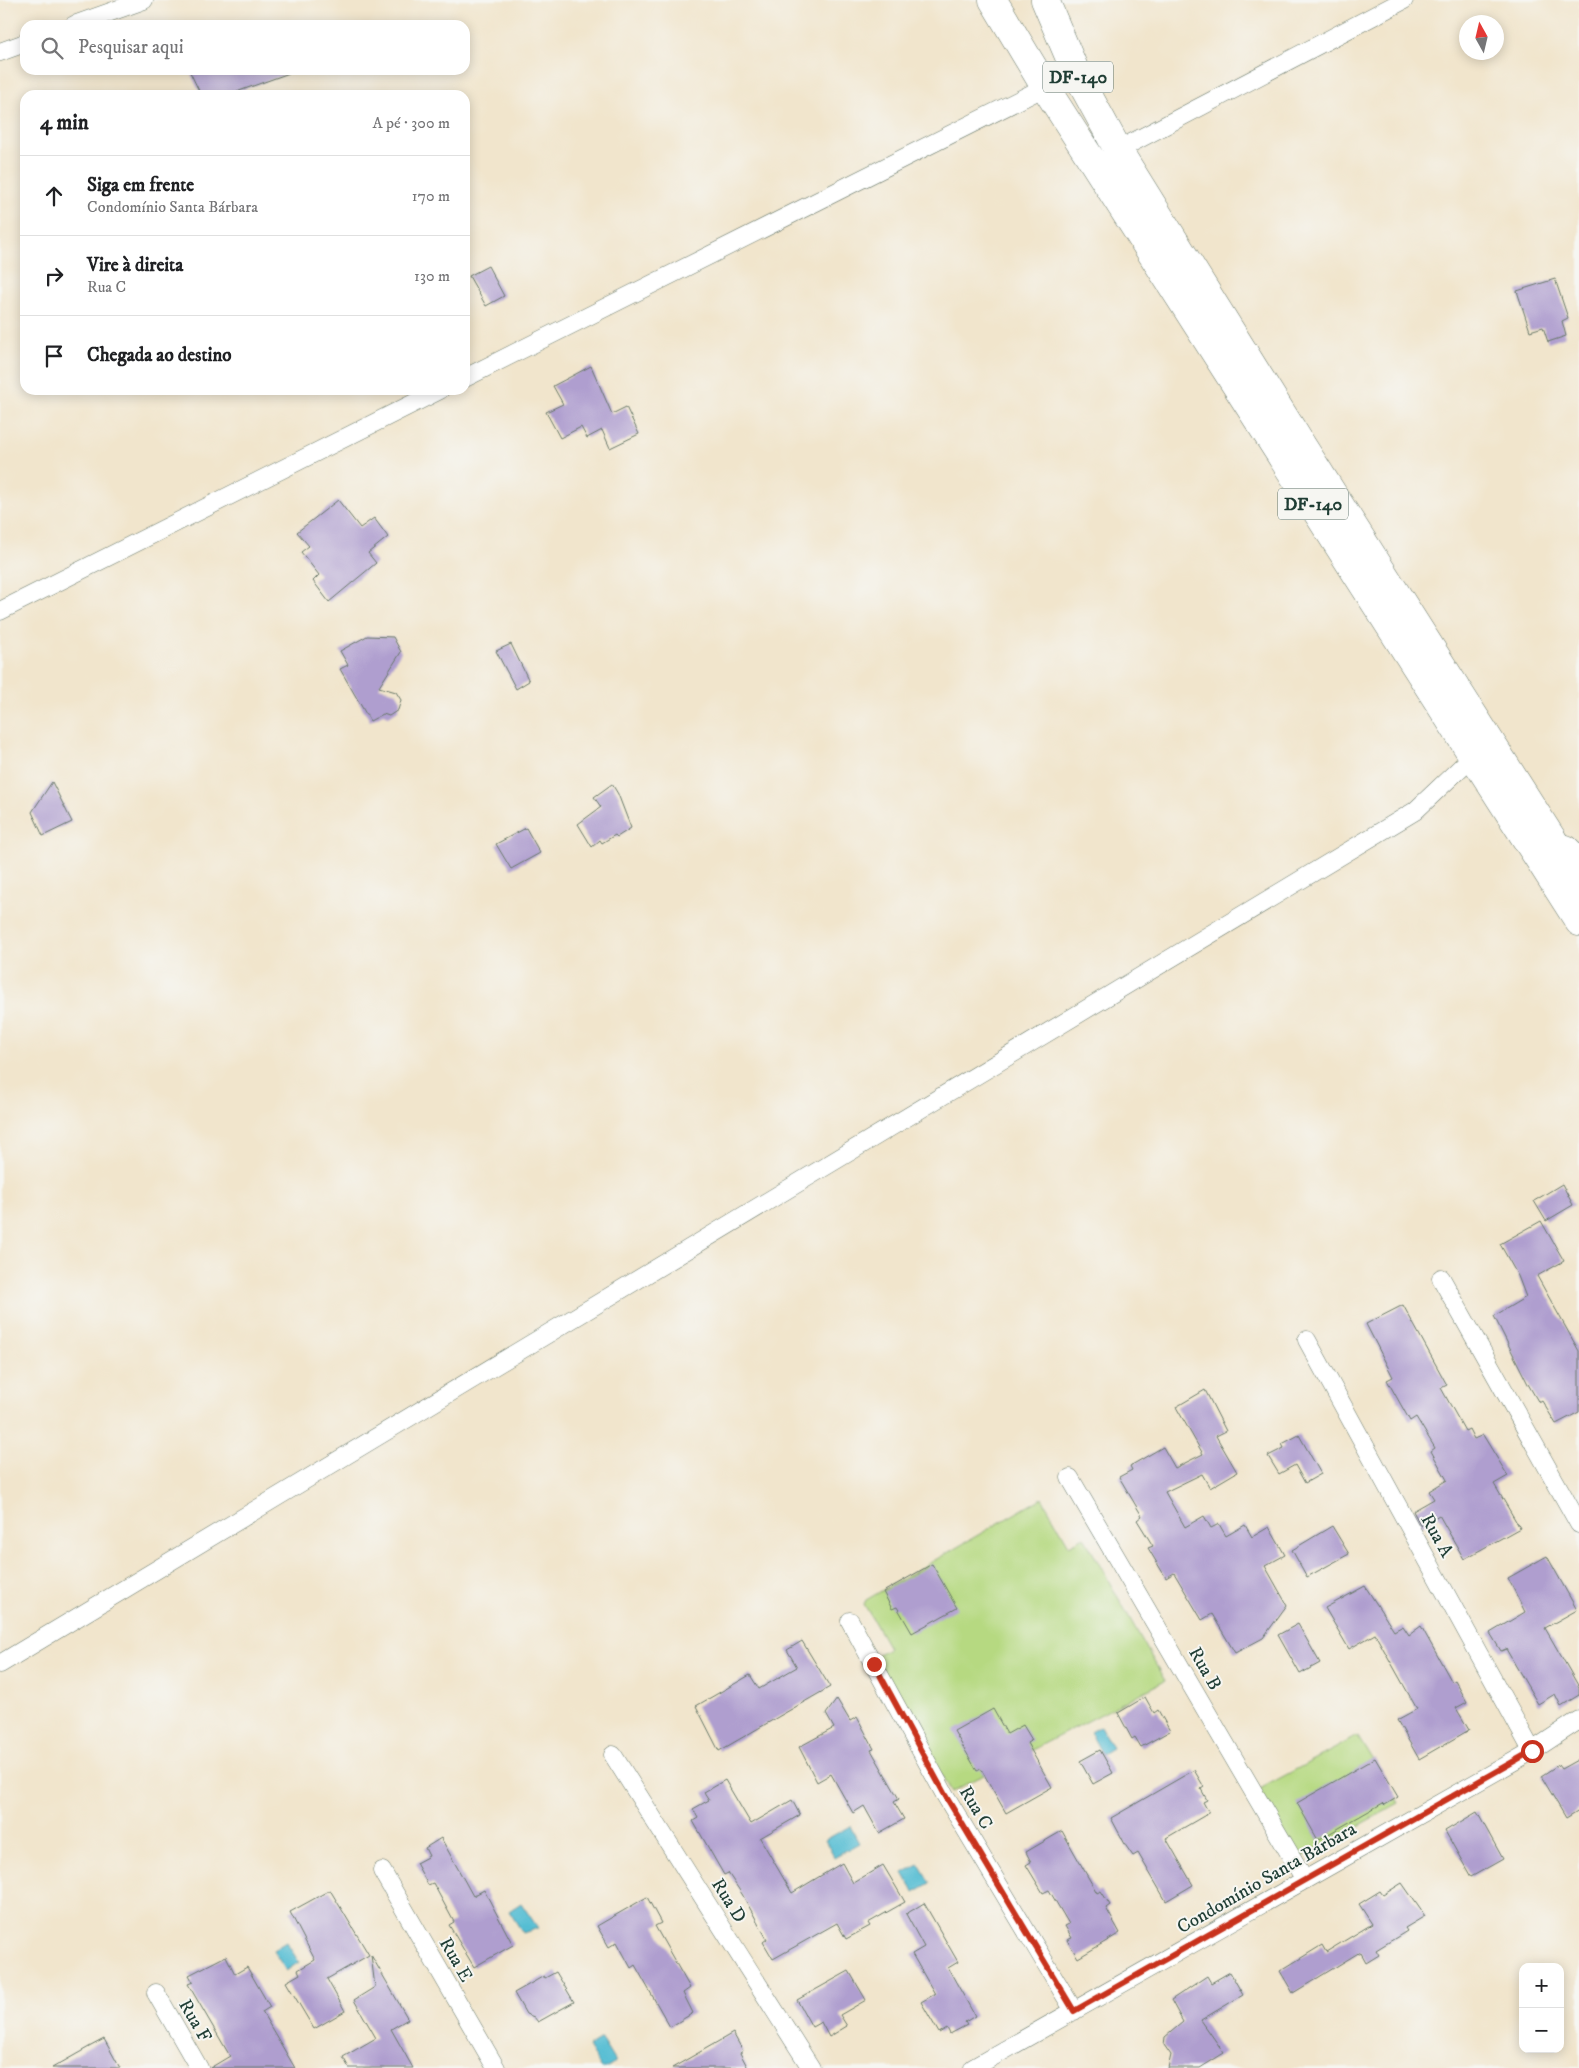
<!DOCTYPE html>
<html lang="pt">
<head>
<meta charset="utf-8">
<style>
  :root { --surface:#fff; --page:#f6f6f6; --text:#202124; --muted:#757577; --line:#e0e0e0 }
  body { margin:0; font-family:"IM FELL DW Pica",serif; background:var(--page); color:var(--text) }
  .controls { position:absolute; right:15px; bottom:15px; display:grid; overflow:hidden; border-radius:10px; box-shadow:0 2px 12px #0003 }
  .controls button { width:45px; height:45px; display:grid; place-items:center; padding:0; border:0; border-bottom:1px solid var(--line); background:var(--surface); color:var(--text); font:25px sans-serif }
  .compass { position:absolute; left:1459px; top:15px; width:45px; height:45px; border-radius:50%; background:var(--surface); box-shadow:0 2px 12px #0003; rotate:352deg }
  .stop { position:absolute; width:15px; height:15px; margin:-11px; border:4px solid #c8321e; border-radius:50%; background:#fff }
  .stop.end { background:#c8321e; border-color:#fff; box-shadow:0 1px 5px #0008 }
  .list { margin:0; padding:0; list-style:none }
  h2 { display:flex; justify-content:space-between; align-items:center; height:65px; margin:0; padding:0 20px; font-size:21px }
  h2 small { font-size:16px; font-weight:400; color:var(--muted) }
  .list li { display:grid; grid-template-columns:32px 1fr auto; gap:15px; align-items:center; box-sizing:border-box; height:80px; padding:0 20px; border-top:1px solid var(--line) }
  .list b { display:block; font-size:19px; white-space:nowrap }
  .list p { margin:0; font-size:16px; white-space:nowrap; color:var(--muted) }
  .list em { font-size:16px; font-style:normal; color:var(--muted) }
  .icon { flex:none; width:28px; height:28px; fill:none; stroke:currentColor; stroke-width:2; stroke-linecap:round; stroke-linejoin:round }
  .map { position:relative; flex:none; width:1579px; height:2068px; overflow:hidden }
  .search { position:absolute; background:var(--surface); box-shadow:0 2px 12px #0003; left:20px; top:20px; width:450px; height:55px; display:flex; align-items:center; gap:12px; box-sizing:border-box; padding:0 18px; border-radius:15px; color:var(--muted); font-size:19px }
  .panel { position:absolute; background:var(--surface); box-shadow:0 2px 12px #0003; left:20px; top:90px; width:450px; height:305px; border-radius:15px }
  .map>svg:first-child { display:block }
  .green { fill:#b6d981; stroke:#6a8b5a }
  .water { fill:#55bdd3; stroke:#3a7d84 }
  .building { fill:#af9ecf }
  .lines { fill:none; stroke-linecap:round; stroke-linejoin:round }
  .street-casing { stroke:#687869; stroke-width:19 }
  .primary-casing { stroke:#687869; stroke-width:29 }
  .street { stroke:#fff; stroke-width:18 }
  .primary { stroke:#fff; stroke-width:28 }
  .route { stroke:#c8321e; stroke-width:6 }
  .labels { text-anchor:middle; stroke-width:4; stroke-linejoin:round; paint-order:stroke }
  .shield { fill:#f6f6f2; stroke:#60746d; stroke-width:1 }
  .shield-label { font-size:18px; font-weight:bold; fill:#1f3d34 }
  .street-label { font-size:19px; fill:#1f3d34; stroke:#f6f6f2 }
</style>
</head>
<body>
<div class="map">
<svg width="1579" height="2068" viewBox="0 0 1579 2068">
  <rect width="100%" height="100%" fill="#f6f6f2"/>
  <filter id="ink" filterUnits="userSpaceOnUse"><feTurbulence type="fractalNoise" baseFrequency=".02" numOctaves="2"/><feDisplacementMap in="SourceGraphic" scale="10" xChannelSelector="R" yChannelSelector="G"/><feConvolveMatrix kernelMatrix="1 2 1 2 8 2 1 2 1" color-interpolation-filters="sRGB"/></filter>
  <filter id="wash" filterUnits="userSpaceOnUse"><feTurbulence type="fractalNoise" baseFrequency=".0096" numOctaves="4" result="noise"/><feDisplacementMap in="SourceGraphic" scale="20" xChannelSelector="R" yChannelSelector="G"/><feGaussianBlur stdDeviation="1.12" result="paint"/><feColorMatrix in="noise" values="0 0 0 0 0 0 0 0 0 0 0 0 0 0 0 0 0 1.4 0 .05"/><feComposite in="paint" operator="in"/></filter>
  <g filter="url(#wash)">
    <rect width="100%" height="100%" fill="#f1e5cc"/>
    <path class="green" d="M1042 1498 1069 1545 1084 1537 1165 1681 951 1792 874 1656 889 1648 864 1604 866 1600Z
      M1358 1736 1399 1803 1298 1859 1256 1791Z"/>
    <path class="water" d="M1100 1726 1112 1748 1102 1754 1090 1732Z
      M850 1826 859 1843 834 1857 825 1840Z
      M919 1864 930 1883 914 1892 903 1873Z
      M521 1903 538 1928 523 1933 509 1911Z
      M286 1942 299 1962 286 1971 273 1950Z
      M601 2039 615 2062 606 2068H601L588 2047Z"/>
    <g id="blocks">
      <path class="building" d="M189 70H291L292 72 228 95H201Z
        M488 266 504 296 486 306 469 276Z
        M1555 279 1568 318 1562 321 1566 336 1548 342 1543 327 1530 331 1517 291Z
        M591 366 612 414 626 407 639 434 610 448 602 430 587 438 581 427 560 438 546 412 563 404 553 386Z
        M338 500 360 528 374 518 388 537 368 553 376 563 329 602 313 581 319 575 301 552 309 546 297 532Z
        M367 636 393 637 401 652 379 687 396 692 401 700 398 710 389 716 383 714 370 721 340 669 348 665 340 651Z
        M511 644 529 681 516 689 496 651Z
        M52 782 72 822 43 836 32 812Z
        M612 784 618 794 631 828 617 837 615 835 602 843 600 840 592 847 578 824 601 807 594 797Z
        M526 828 540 853 511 869 496 844Z
        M1562 1184 1573 1205 1546 1221 1534 1201Z
        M1541 1221 1564 1261 1537 1276 1579 1351V1412L1556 1424 1542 1401 1539 1403 1528 1384 1494 1316 1526 1297 1518 1276 1500 1244Z
        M1403 1305 1447 1385 1441 1388 1465 1431 1469 1429 1474 1439 1483 1435 1508 1476 1494 1484 1520 1528 1464 1559 1439 1515 1421 1526 1413 1511 1434 1499 1429 1491 1447 1480 1431 1451 1435 1448 1416 1417 1410 1421 1387 1380 1393 1377 1366 1324Z
        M1205 1390 1226 1431 1216 1436 1237 1472 1210 1488 1202 1474 1165 1492 1185 1527 1204 1516 1211 1528 1219 1524 1226 1536 1245 1525 1252 1537 1269 1527 1285 1555 1265 1566 1287 1605 1263 1638 1235 1653 1212 1614 1202 1620 1174 1573 1166 1578 1148 1548 1153 1546 1137 1520 1142 1516 1119 1477 1132 1470 1130 1466 1163 1447 1175 1468 1203 1454 1176 1407Z
        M1299 1435 1321 1474 1305 1483 1295 1465 1279 1474 1268 1456 1284 1448 1282 1444Z
        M1332 1526 1349 1554 1307 1577 1292 1550Z
        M1547 1556 1577 1610 1545 1628 1579 1687V1695L1561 1706 1555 1694 1538 1704 1506 1649 1501 1651 1490 1633 1525 1612 1508 1578Z
        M932 1564 957 1608 912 1633 897 1607 892 1609 883 1592Z
        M1365 1586 1394 1631 1403 1626 1409 1635 1421 1626 1452 1682 1455 1680 1467 1702 1456 1708 1469 1730 1419 1759 1397 1720 1417 1709 1375 1634 1349 1649 1325 1608Z
        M1298 1624 1320 1663 1300 1674 1278 1635Z
        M802 1641 830 1687 719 1751 696 1706 750 1675 759 1689 797 1667 787 1650Z
        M1145 1697 1154 1713 1158 1710 1170 1731 1141 1747 1135 1737 1132 1739 1118 1713Z
        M837 1699 850 1721 857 1717 874 1749 871 1750 899 1799 894 1802 904 1819 879 1833 864 1806 853 1813 831 1774 817 1782 799 1747 834 1728 826 1714Z
        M993 1709 1007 1734 1023 1725 1032 1740 1027 1743 1052 1787 1006 1813 981 1769 977 1771 954 1731Z
        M1100 1750 1113 1773 1093 1784 1080 1761Z
        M1375 1758 1398 1797 1385 1805 1383 1803 1318 1840 1297 1803Z
        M1579 1759V1810L1566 1818 1541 1776 1558 1765 1561 1769Z
        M1194 1770 1204 1787 1201 1789 1207 1800 1203 1802 1209 1813 1166 1838 1193 1885 1166 1901 1138 1853 1133 1856 1126 1846 1111 1818Z
        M725 1780 751 1824 792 1800 800 1815 760 1838 792 1893 842 1863 853 1883 883 1865 905 1902 868 1923 870 1926 846 1939 837 1923 773 1959 763 1942 767 1939 742 1894 728 1873 724 1875 693 1821 698 1818 693 1809 709 1800 704 1792Z
        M1477 1812 1503 1859 1471 1877 1445 1831Z
        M1062 1831 1097 1893 1101 1891 1110 1905 1106 1908 1120 1933 1078 1958 1067 1940 1072 1938 1065 1926 1069 1924 1049 1890 1043 1893 1026 1865 1031 1862 1026 1852Z
        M441 1838 473 1896 484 1890 513 1945 474 1967 449 1925 454 1922 433 1883 428 1885 416 1863 429 1856 425 1848Z
        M1402 1883 1425 1916 1405 1928 1407 1931 1376 1950 1379 1955 1366 1963 1360 1952 1293 1993 1280 1971 1322 1945 1326 1952 1372 1924 1359 1904 1380 1891 1383 1895Z
        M330 1890 369 1955 327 1979 345 2011 314 2029 286 1982 300 1974 298 1970 315 1960 290 1912Z
        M647 1897 661 1923 655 1926 690 1988 683 1993 693 2013 670 2027 635 1965 631 1968 617 1942 609 1947 597 1926Z
        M924 1903 958 1962 948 1968 975 2016 965 2022 967 2025 950 2034 947 2028 939 2033 921 2002 935 1994 912 1954 924 1947 906 1914Z
        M371 1955 408 2019 391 2029 413 2068H349L343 2057 376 2038 354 2000 375 1987Z
        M226 1956 235 1974 247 1967 270 2007 262 2012 295 2068H210L230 2056 188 1984 193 1982 189 1975Z
        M849 1971 866 2000 840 2015 847 2026 829 2037 821 2022 812 2027 797 2000Z
        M556 1972 574 2002 538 2022 534 2017 526 2014 514 1993 544 1976 545 1978Z
        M1230 1972 1243 1995 1201 2020 1224 2053 1200 2068H1168L1171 2055 1164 2045 1165 2037 1183 2022 1171 2000 1207 1976 1211 1983Z
        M733 2033 743 2051 740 2053 748 2068H672Z
        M104 2039 120 2068H52L89 2047Z"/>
    </g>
  </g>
  <g filter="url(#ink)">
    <use href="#blocks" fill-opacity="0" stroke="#687869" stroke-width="1"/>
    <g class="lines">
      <defs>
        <path id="street" d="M74 25 144 0
          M0 52 25 43
          M1118 150 1404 0
          M465 378 1045 87
          M0 611 440 390
          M1554 841 1569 845 1579 855
          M1441 1278 1579 1524
          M1307 1340 1532 1751
          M1070 1478 1305 1880
          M850 1621 945 1795 1074 2011
          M0 1664 1415 811 1474 755
          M613 1755 811 2068
          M382 1871 496 2068
          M156 1993 199 2068
          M973 2068 1532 1751 1579 1720"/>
        <path id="primary" d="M993 0 1045 87 1579 922
          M1045 0 1076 73 1118 150 1303 447 1553 840 1579 884"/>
      </defs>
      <use href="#street" class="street-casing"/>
      <use href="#primary" class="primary-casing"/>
      <use href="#street" class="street"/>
      <use href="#primary" class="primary"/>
    </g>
  </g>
  <g class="lines" filter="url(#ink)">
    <path class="route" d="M874 1664 945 1795 1074 2011 1532 1751"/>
  </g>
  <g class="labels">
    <g class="shield">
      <rect x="1043" y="61.5" width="70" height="31" rx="4"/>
      <rect x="1278" y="488.5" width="70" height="31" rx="4"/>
    </g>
    <g class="shield-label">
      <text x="1078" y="83">DF-140</text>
      <text x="1313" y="510">DF-140</text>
    </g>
    <g class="street-label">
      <text transform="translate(1438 1535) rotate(61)" y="7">Rua A</text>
      <text transform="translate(1206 1668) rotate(60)" y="7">Rua B</text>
      <text transform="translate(977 1807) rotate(59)" y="7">Rua C</text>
      <text transform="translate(1266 1877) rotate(-30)" y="7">Condomínio Santa Bárbara</text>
      <text transform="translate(730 1900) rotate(58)" y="7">Rua D</text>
      <text transform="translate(457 1959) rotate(60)" y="7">Rua E</text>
      <text transform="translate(196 2020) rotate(60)" y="7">Rua F</text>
    </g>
  </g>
</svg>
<div class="controls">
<button>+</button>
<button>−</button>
</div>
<svg class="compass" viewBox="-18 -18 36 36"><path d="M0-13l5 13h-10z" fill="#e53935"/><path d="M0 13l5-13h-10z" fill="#757577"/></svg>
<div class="stop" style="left:1532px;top:1751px"></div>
<div class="stop end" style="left:874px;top:1664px"></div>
<div class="search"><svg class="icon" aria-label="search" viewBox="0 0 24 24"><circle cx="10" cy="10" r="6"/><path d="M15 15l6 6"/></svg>Pesquisar aqui</div>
<section class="panel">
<h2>4 min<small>A pé · 300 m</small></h2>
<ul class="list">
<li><svg class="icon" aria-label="ahead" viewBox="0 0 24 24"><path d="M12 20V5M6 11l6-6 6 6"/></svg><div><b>Siga em frente</b><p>Condomínio Santa Bárbara</p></div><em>170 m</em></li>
<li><svg class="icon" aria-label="right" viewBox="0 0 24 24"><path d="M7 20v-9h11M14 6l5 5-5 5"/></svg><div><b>Vire à direita</b><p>Rua C</p></div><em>130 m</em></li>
<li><svg class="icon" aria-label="arrive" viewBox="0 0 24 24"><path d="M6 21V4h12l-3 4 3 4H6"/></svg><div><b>Chegada ao destino</b></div></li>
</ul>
</section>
</div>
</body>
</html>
